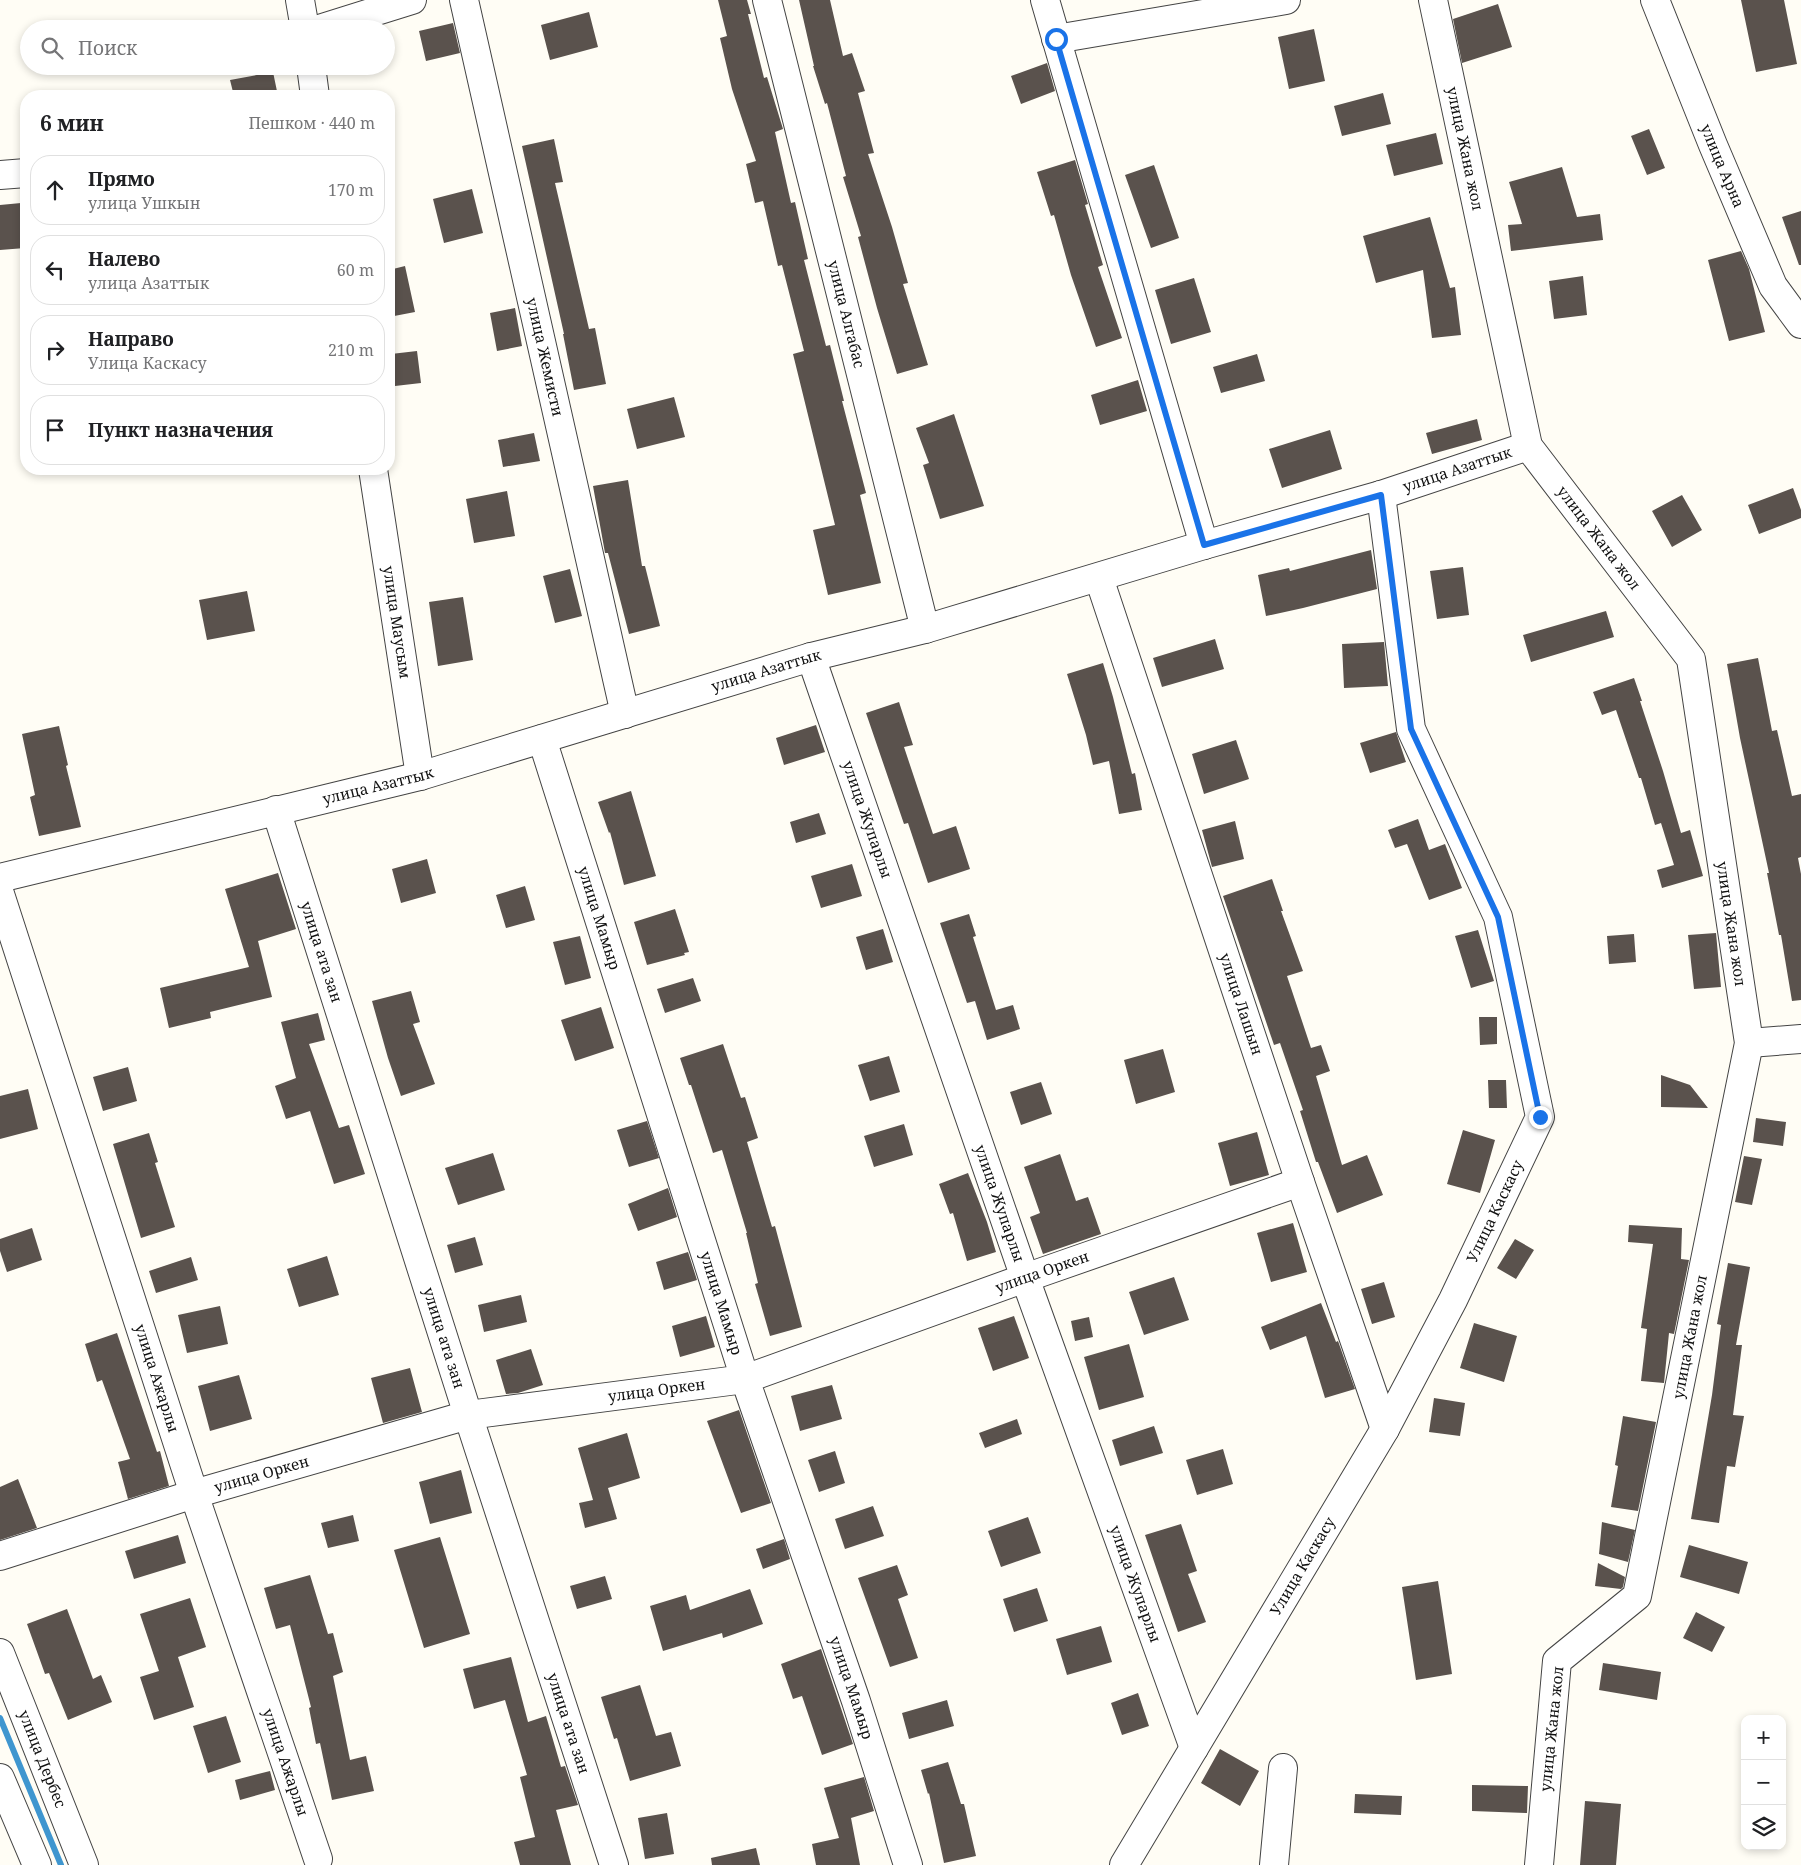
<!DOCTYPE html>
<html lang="ru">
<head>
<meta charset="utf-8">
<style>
  :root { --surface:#fff; --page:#f2f2f2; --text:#202124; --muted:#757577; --line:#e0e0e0 }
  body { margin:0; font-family:"Noto Serif",serif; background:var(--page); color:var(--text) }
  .controls { position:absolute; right:15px; bottom:15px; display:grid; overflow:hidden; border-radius:10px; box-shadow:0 2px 8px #0003 }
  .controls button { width:45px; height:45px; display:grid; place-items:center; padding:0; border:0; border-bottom:1px solid var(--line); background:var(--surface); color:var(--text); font:25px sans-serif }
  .stop { position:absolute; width:15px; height:15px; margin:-11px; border:4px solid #1a73e8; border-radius:50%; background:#fff }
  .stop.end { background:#1a73e8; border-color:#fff; box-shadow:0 1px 5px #0008 }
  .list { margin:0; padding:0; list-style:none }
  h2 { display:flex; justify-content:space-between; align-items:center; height:65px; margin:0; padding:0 20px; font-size:21px }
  h2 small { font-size:16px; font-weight:400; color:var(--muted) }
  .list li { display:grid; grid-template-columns:32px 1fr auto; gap:15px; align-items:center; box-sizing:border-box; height:70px; margin:0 10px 10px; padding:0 10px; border:1px solid var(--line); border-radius:20px }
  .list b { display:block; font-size:19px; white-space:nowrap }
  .list p { margin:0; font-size:16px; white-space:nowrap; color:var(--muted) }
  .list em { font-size:16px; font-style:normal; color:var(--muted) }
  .icon { flex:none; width:28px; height:28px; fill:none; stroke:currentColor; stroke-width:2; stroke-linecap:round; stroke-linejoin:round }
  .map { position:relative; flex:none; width:1801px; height:1865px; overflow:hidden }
  .search { position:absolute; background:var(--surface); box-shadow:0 2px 8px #0003; left:20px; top:20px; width:375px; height:55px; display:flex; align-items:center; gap:12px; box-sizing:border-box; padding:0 18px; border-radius:28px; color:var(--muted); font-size:19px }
  .panel { position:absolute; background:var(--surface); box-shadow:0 2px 8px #0003; left:20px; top:90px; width:375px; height:385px; border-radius:20px }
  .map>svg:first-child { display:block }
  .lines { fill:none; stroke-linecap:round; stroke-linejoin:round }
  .stream { stroke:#3f96cf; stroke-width:6 }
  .building { fill:#5a524d }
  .minor-casing { stroke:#444; stroke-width:30 }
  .minor { stroke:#fff; stroke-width:28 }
  .route { stroke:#1a73e8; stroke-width:6 }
  .labels { text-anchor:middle; stroke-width:5; stroke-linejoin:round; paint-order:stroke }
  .street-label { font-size:15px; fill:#111; stroke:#fff }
</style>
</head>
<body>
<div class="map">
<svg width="1801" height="1865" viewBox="0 0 1801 1865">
  <rect width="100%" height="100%" fill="#fffdf5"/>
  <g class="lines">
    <path class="stream" d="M0 1718 61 1865"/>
  </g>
  <path class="building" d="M718 0H747L751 14H748L764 78 767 77 783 129 775 132 791 203 795 202 808 259 804 260 826 346 830 345 844 401H842L866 493 860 495 881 583 828 595 813 530 835 525 793 354 804 351 782 265 778 266 763 201 755 203 746 164 756 161 732 89 720 38 727 36Z
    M799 0H830L843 56 852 53 865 91 858 93 874 153 868 154 892 227 908 283 903 284 928 365 897 374 877 308 858 237 861 236 843 177 846 176 827 103 825 104 813 66H814Z
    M1741 0H1784L1797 64 1756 72Z
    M1498 4 1512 47 1462 63 1453 19Z
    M589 12 598 47 550 60 541 25Z
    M453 23 460 53 426 61 419 31Z
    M1314 29 1325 81 1289 89 1278 37Z
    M1047 63 1055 91 1021 104 1011 76Z
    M273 72 278 96H234L230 80Z
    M1383 93 1391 124 1342 136 1334 106Z
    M1649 129 1665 168 1647 175 1631 136Z
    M1436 133 1443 164 1394 176 1386 145Z
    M554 139 563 182 555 183 589 329 595 328 606 384 574 390 563 334H564L522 146Z
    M1075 160 1088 204 1085 205 1103 265 1098 267 1122 338 1096 347 1071 275 1054 215 1051 216 1037 172Z
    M1154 165 1179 238 1151 248 1125 175Z
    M1562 167 1577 217 1600 214 1603 240 1511 251 1508 225 1522 224 1509 182Z
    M472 189 483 233 444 243 433 199Z
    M21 203 25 248 0 250V205Z
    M1801 211V265H1799L1782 217Z
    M1430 217 1450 288 1455 287 1461 335 1432 338 1423 270 1376 283 1363 236Z
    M1741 251 1749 269 1765 332 1729 341 1708 260Z
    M405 266 415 312 389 317V270Z
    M1583 276 1587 315 1554 319 1549 281Z
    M1194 278 1211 332 1171 344 1155 290Z
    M515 308 522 346 497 351 490 313Z
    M417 351 421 383 395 386 391 354Z
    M1257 354 1265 381 1221 393 1213 367Z
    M1138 380 1147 411 1100 425 1091 395Z
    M674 397 685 437 637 449 627 409Z
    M954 414 984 506 940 519 923 465 929 463 916 428Z
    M1477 419 1482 440 1432 454 1426 433Z
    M1330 430 1342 469 1282 488 1269 449Z
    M534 433 540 461 503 467 498 440Z
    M628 480 642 566H645L660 626 629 634 608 553H605L593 486Z
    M1793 488 1801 510V518L1759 534 1748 505Z
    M507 491 515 536 474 543 466 499Z
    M1682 495 1702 530 1672 547 1652 511Z
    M1371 550 1377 589 1303 608 1266 616 1258 575 1289 568 1290 571Z
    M1463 567 1469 615 1437 619 1430 571Z
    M570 569 582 616 555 623 543 576Z
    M247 591 255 631 207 640 199 600Z
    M463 597 473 660 438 666 429 602Z
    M1606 611 1614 637 1531 662 1523 635Z
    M1215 639 1224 669 1162 687 1153 658Z
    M1384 642 1388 686 1344 688 1342 644Z
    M1758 658 1772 731 1777 730 1792 796 1801 794V857L1798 858 1801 874V1000L1792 1001 1781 935H1779L1767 873H1769L1740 738 1727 664Z
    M1103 663 1113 697 1132 774 1135 773 1142 810 1119 814 1109 761 1093 765 1086 735 1067 674Z
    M1634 678 1642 701H1640L1663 771 1681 833 1690 830 1703 876 1662 888 1657 870 1674 865 1661 823 1655 825 1641 778H1639L1616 710 1602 715 1593 692Z
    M899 702 913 745 904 747 933 834 956 826 970 869 928 883 908 823 904 824 866 713Z
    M816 725 825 752 784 765 776 738Z
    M59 726 68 765 66 766 81 827 39 836 30 797 35 795 22 734Z
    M1396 732 1406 762 1370 773 1360 743Z
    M1236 740 1249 779 1204 794 1192 754Z
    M631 791 656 876 624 885 610 832 609 833 598 802Z
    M819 813 826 834 796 843 790 822Z
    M1418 819 1429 850 1445 844 1462 888 1429 900 1407 844 1395 848 1388 830Z
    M1235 821 1244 859 1212 867 1202 830Z
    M427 859 436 893 401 903 392 869Z
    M852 864 862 896 821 908 811 876Z
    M278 873 296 929 258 941 272 997 210 1012 211 1018 169 1028 160 988 249 967 225 889Z
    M1272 879 1283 911H1281L1303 971 1287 976 1311 1048 1321 1045 1330 1071 1316 1076 1342 1165 1367 1155 1383 1195 1337 1213 1318 1162H1316L1300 1111 1303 1110 1280 1043 1274 1045 1223 896Z
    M525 886 535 920 506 928 496 895Z
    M675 909 689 952 684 953 685 955 647 965 634 922Z
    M969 914 976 936 973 937 996 1010 1013 1005 1020 1029 987 1040 975 1001 967 1003 940 923Z
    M883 929 893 962 866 970 856 937Z
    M1478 930 1494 981 1471 988 1455 936Z
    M1716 933 1721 987 1694 989 1688 935Z
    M1634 934 1636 962 1609 964 1607 936Z
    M580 936 591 978 565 985 553 942Z
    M693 978 701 1001 665 1013 657 989Z
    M411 991 420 1022 413 1024 435 1084 401 1096 388 1058 372 1001Z
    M601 1007 614 1048 575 1061 561 1020Z
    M318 1013 325 1040 309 1044 339 1128 349 1125 365 1174 334 1184 310 1111 286 1119 275 1086 296 1078 281 1022Z
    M1479 1017H1497V1044L1480 1045Z
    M723 1044 741 1098 745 1097 758 1138 747 1142 772 1227 775 1226 802 1327 770 1336 755 1284 758 1283 746 1233H747L722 1150 713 1153 691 1085H689L680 1058Z
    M1163 1049 1175 1092 1136 1104 1124 1060Z
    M889 1056 900 1092 870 1101 858 1065Z
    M128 1067 137 1101 103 1111 93 1077Z
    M1661 1075 1690 1085 1708 1108 1661 1107Z
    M1488 1080H1506L1507 1108H1489Z
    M1041 1082 1052 1114 1021 1125 1010 1092Z
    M28 1089 38 1129 0 1139V1096Z
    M1756 1118 1786 1122 1783 1146 1753 1142Z
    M647 1121 659 1158 629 1167 617 1130Z
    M904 1124 913 1155 874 1167 864 1136Z
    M1463 1130 1495 1140 1480 1193 1447 1184Z
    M1257 1132 1269 1175 1230 1186 1218 1143Z
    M149 1133 158 1162 155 1163 175 1227 141 1238 113 1144Z
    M493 1153 505 1190 458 1205 445 1168Z
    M1060 1154 1076 1201 1088 1197 1101 1234 1043 1254 1030 1217 1040 1213 1024 1167Z
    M1744 1156 1762 1159 1752 1205 1735 1202Z
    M968 1173 987 1222 996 1252 967 1261 953 1213 950 1214 939 1184Z
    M668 1188 677 1217 638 1231 628 1204Z
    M1293 1223 1307 1272 1271 1282 1257 1233Z
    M1629 1225 1682 1228 1681 1259 1689 1260 1674 1334 1669 1333 1664 1383 1641 1381 1647 1329 1641 1328 1653 1244 1628 1242Z
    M32 1228 42 1260 7 1272 0 1251V1239Z
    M475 1237 483 1265 455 1273 447 1245Z
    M1515 1239 1534 1250 1516 1279 1497 1268Z
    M688 1252 697 1280 664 1290 656 1262Z
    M327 1256 339 1295 299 1307 287 1269Z
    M191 1257 198 1280 156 1293 149 1271Z
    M1728 1263 1750 1267 1736 1345H1742L1733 1415 1744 1416 1735 1467 1727 1466 1719 1523 1691 1519 1712 1395 1721 1325 1717 1324Z
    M1174 1277 1189 1320 1144 1335 1129 1292Z
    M1384 1282 1395 1317 1372 1324 1361 1289Z
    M521 1295 527 1322 484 1332 478 1305Z
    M1321 1303 1336 1342 1338 1341 1355 1389 1325 1398 1306 1336 1270 1350 1261 1327Z
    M220 1306 228 1344 187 1353 178 1315Z
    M706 1316 715 1347 680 1357 672 1326Z
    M1014 1316 1029 1358 993 1371 978 1328Z
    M1089 1317 1093 1337 1075 1341 1071 1321Z
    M1474 1323 1517 1336 1504 1382 1460 1368Z
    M117 1333 157 1452 160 1451 169 1486 128 1499 118 1462 130 1459 102 1380 97 1382 85 1344Z
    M1129 1344 1144 1397 1099 1410 1084 1357Z
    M531 1349 543 1385 518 1393 506 1394 496 1360Z
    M410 1368 422 1412 383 1423 371 1378Z
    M239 1375 252 1419 210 1431 198 1386Z
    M832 1385 842 1419 800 1431 791 1396Z
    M1434 1398 1465 1403 1460 1436 1429 1432Z
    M739 1410 771 1503 741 1513 707 1421Z
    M1623 1416 1656 1422 1638 1511 1611 1507 1618 1466 1615 1465Z
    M1017 1419 1022 1434 985 1448 979 1433Z
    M1154 1426 1163 1453 1120 1466 1112 1440Z
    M627 1433 640 1478 608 1488 617 1519 585 1528 579 1503 593 1500 578 1448Z
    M1223 1449 1233 1484 1197 1495 1186 1460Z
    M835 1451 845 1483 819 1492 808 1460Z
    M461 1470 472 1513 430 1524 419 1482Z
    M18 1479 37 1528 0 1540V1487Z
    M873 1506 884 1536 845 1549 835 1519Z
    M353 1515 359 1541 328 1548 321 1523Z
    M1028 1517 1041 1553 1001 1567 988 1531Z
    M1602 1522 1635 1530 1628 1562 1599 1554Z
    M1181 1524 1197 1571 1188 1574 1206 1622 1178 1632 1145 1535Z
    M178 1535 186 1563 134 1579 125 1551Z
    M440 1537 470 1634 424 1648 394 1550Z
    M784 1539 790 1559 763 1569 756 1549Z
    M1689 1545 1748 1562 1739 1594 1680 1577Z
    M1598 1563 1625 1577 1623 1587 1621 1589 1595 1586Z
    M897 1565 908 1595 898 1599 918 1658 890 1667 858 1578Z
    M310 1575 328 1634 333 1633 343 1672 333 1676 350 1760 366 1756 374 1791 332 1800 320 1743 316 1744 309 1708 311 1707 290 1625 276 1629 264 1588Z
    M605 1576 612 1599 577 1609 570 1586Z
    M1438 1581 1452 1674 1416 1680 1402 1587Z
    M1037 1588 1048 1621 1014 1632 1003 1599Z
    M750 1589 763 1624 723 1638 722 1633 663 1651 650 1606 686 1595 690 1610Z
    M190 1598 206 1647 178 1657 194 1707 154 1720 140 1677 159 1671 140 1614Z
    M67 1609 93 1679 101 1675 112 1702 68 1720 49 1673 45 1674 27 1624Z
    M1696 1612 1725 1627 1712 1652 1683 1638Z
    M1101 1626 1112 1662 1067 1675 1056 1639Z
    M821 1649 853 1744 822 1755 802 1696 793 1699 781 1664Z
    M511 1657 528 1722 546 1716 561 1767 565 1766 578 1805 556 1810 571 1865H520L514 1842 535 1837 520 1777 527 1775 505 1700 474 1709 463 1669Z
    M1603 1663 1661 1672 1657 1700 1599 1690Z
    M640 1685 656 1736 671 1732 681 1766 630 1781 617 1738 614 1739 601 1697Z
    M1138 1693 1149 1726 1122 1735 1111 1703Z
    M947 1700 954 1726 909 1739 902 1713Z
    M226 1716 241 1762 208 1773 193 1726Z
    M1220 1749 1259 1771 1240 1806 1201 1783Z
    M948 1762 961 1804H964L976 1856 944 1863 929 1793 928 1794 921 1770Z
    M270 1771 275 1790 240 1800 235 1780Z
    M864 1777 874 1811 851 1818 860 1865H816L812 1844 839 1838 824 1788Z
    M1472 1785 1528 1786 1527 1813 1472 1811Z
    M1355 1794 1402 1796 1401 1815 1354 1813Z
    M1585 1801 1621 1804 1616 1865H1580Z
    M667 1813 674 1854 645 1859 638 1818Z
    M756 1848 760 1865H712L711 1858Z"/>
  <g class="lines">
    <defs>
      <g id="minor">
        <path d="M300 0 305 29"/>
        <path id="s1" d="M464 0 625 714"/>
        <path id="s2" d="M767 0 925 629"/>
        <path d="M1045 0 1204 545"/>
        <path id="s3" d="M1433 0 1528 446 1691 659 1749 1043 1637 1596 1557 1661 1539 1865"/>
        <path id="s4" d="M1655 0 1713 145 1773 286 1801 324"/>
        <path d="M319 29 412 0"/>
        <path d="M1056 39 1286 0"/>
        <path d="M311 66 315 96"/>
        <path d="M0 175 26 173"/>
        <path id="s5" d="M373 469 420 776"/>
        <path id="s6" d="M1099 578 1300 1182 1385 1429"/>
        <path id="s7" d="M811 657 1025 1278 1194 1748"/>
        <path id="s8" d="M542 739 745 1379 856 1701 908 1865"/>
        <path id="s9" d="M276 810 468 1415 614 1865"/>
        <path id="s10" d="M0 878 420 776 811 657 925 629 1204 545 1381 495 1528 446"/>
        <path id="s11" d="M0 894 194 1494 318 1859"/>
        <path d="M1749 1043 1801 1039"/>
        <path id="s12" d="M0 1556 194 1494 468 1415 745 1379 1025 1278 1300 1182"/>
        <path id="s13" d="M0 1653 84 1865"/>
        <path d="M0 1778 37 1865"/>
        <path id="s14" d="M1124 1865 1385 1429 1453 1300 1540 1117 1498 917 1411 729 1381 495"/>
        <path d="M1274 1865 1283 1768"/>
      </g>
    </defs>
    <use href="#minor" class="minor-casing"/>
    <use href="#minor" class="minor"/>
  </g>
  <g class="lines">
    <path class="route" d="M1056 39 1204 545 1381 495 1411 729 1498 917 1540 1117"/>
  </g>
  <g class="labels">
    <g class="street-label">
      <text dy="5" stroke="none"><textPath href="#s3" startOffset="152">улица Жана жол</textPath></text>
      <text dy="5" stroke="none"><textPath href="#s4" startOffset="179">улица Арна</textPath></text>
      <text dy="5" stroke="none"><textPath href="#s2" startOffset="324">улица Алгабас</textPath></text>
      <text dy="5" stroke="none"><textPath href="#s1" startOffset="366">улица Жемисти</textPath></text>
      <text dy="5" stroke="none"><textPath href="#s10" startOffset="1514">улица Азаттык</textPath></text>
      <text dy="5" stroke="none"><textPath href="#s3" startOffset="572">улица Жана жол</textPath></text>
      <text dy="5" stroke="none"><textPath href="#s5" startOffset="155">улица Маусым</textPath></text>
      <text dy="5" stroke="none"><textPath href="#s10" startOffset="794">улица Азаттык</textPath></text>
      <text dy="5" stroke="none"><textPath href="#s10" startOffset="389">улица Азаттык</textPath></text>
      <text dy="5" stroke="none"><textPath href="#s7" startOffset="172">улица Жупарлы</textPath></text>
      <text dy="5" stroke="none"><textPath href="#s8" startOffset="188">улица Мамыр</textPath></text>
      <text dy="5" stroke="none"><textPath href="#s3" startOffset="992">улица Жана жол</textPath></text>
      <text dy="5" stroke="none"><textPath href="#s9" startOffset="149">улица ата зан</textPath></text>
      <text dy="5" stroke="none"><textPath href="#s6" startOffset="449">улица Лашын</textPath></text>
      <text dy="5" stroke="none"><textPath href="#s7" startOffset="578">улица Жупарлы</textPath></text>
      <text dy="5" stroke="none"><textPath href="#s14" startOffset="752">Улица Каскасу</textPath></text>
      <text dy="5" stroke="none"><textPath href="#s12" startOffset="1084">улица Оркен</textPath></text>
      <text dy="5" stroke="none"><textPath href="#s8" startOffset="592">улица Мамыр</textPath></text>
      <text transform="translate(1690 1337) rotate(-79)" y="5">улица Жана жол</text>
      <text dy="5" stroke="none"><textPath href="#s9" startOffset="554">улица ата зан</textPath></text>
      <text dy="5" stroke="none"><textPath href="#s11" startOffset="509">улица Ажарлы</textPath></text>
      <text dy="5" stroke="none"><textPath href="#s12" startOffset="679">улица Оркен</textPath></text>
      <text dy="5" stroke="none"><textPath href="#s12" startOffset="274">улица Оркен</textPath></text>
      <text dy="5" stroke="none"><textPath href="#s14" startOffset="348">Улица Каскасу</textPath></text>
      <text dy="5" stroke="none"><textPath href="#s7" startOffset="982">улица Жупарлы</textPath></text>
      <text dy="5" stroke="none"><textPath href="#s8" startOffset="998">улица Мамыр</textPath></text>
      <text dy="5" stroke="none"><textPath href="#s9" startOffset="959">улица ата зан</textPath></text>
      <text transform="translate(1552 1729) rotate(-84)" y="5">улица Жана жол</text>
      <text dy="5" stroke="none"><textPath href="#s13" startOffset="114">улица Дербес</textPath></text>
      <text dy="5" stroke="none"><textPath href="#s11" startOffset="914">улица Ажарлы</textPath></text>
    </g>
  </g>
</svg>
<div class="controls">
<button>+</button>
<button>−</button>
<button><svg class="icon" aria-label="layers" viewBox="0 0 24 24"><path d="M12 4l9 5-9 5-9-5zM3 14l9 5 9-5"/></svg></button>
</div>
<div class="stop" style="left:1056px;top:39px"></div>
<div class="stop end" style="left:1540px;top:1117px"></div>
<div class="search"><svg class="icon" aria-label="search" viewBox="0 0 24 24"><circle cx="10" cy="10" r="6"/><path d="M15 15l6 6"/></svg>Поиск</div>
<section class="panel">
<h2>6 мин<small>Пешком · 440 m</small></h2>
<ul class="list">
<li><svg class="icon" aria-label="ahead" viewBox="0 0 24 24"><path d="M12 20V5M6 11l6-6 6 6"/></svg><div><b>Прямо</b><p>улица Ушкын</p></div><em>170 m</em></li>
<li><svg class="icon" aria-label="left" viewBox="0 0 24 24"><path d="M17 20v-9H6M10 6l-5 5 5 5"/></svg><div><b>Налево</b><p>улица Азаттык</p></div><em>60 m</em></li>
<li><svg class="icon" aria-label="right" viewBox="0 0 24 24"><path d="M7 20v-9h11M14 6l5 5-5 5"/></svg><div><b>Направо</b><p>Улица Каскасу</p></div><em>210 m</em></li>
<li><svg class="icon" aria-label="arrive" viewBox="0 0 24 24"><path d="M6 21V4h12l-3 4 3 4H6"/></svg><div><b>Пункт назначения</b></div></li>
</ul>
</section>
</div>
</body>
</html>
